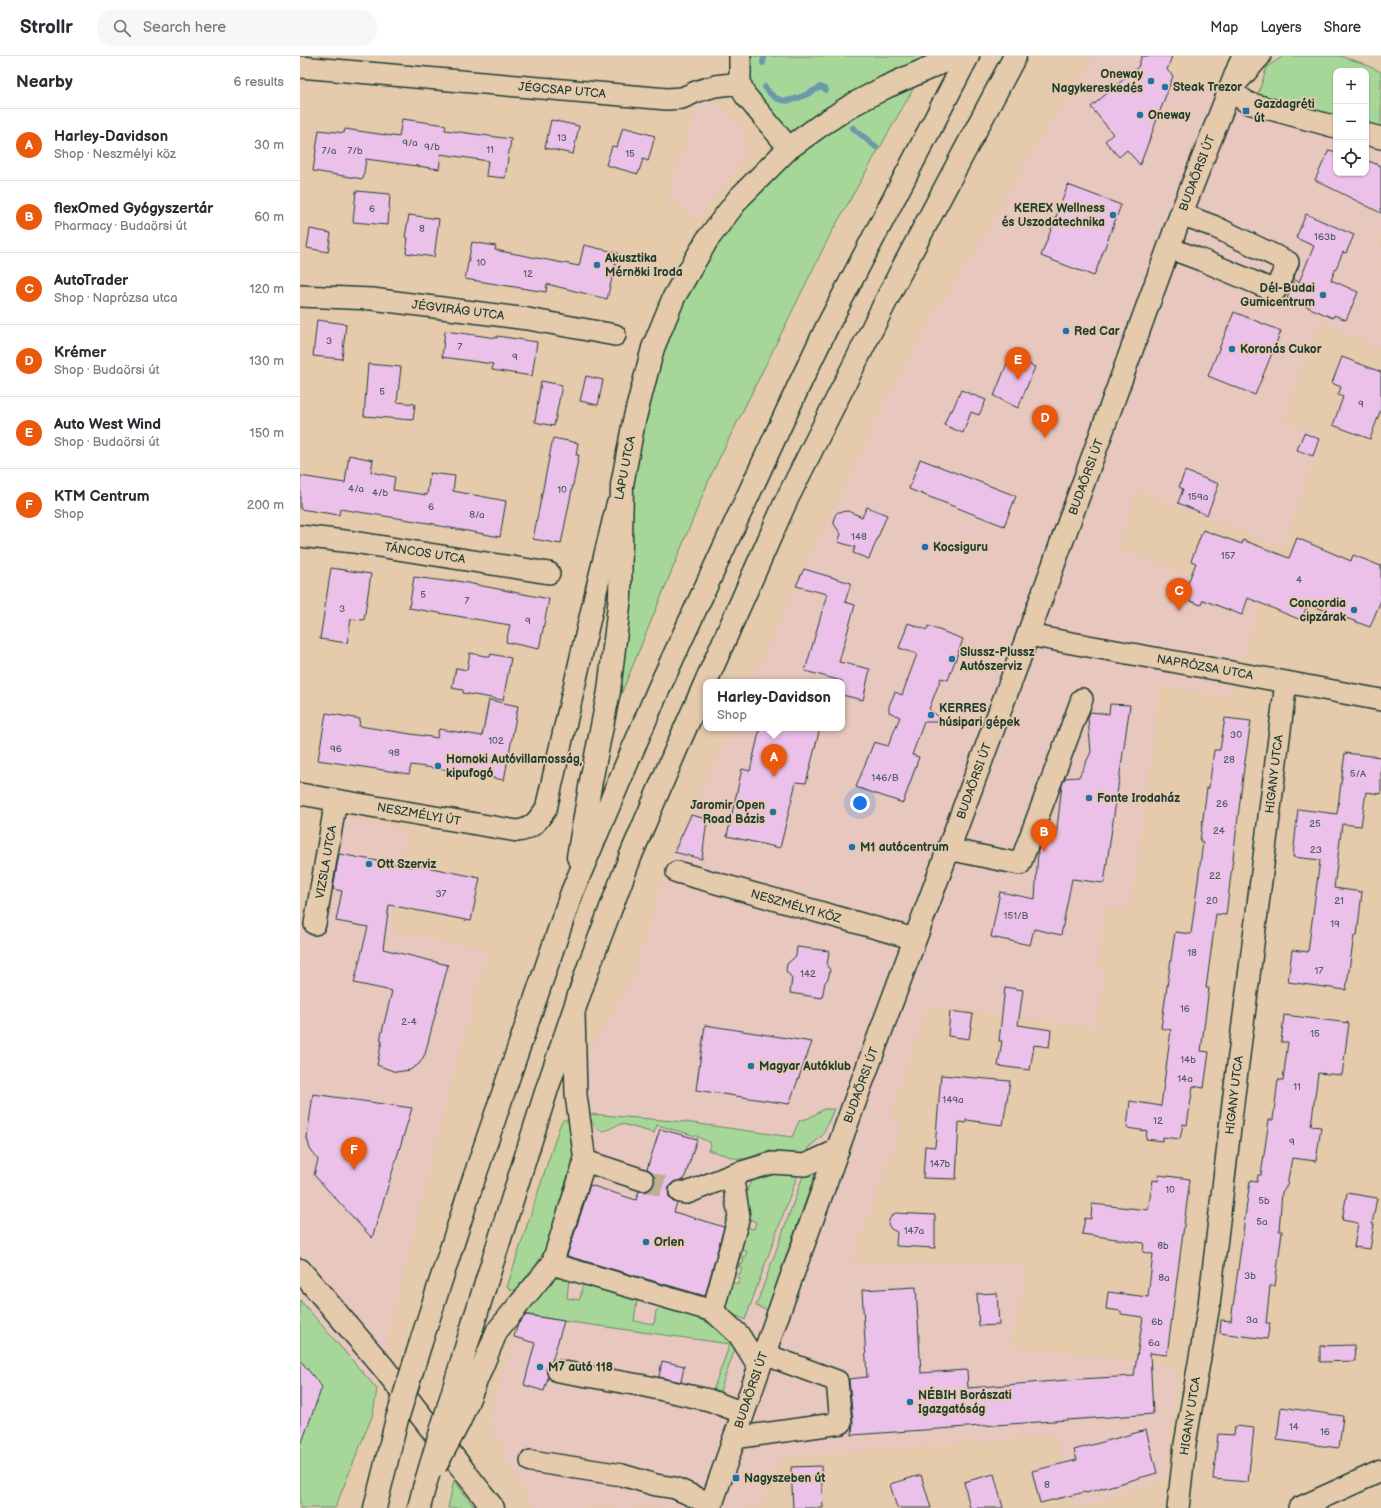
<!DOCTYPE html>
<html lang="en">
<head>
<meta charset="utf-8">
<style>
  :root { --surface:#fff; --page:#f7f7f7; --text:#2b2b33; --muted:#7c7c81; --line:#e1e1e2; --accent:#ea580c }
  body { margin:0; font-family:"Balsamiq Sans",sans-serif; background:var(--page); color:var(--text) }
  .controls { position:absolute; right:12px; top:12px; display:grid; overflow:hidden; border-radius:8px; box-shadow:0 1px 3px #0004 }
  .controls button { width:36px; height:36px; display:grid; place-items:center; padding:0; border:0; border-bottom:1px solid var(--line); background:var(--surface); color:var(--text); font:20px sans-serif }
  .you { position:absolute; left:560px; top:747px; width:14px; height:14px; margin:-10px; border:3px solid #fff; border-radius:50%; background:#1a73e8; box-shadow:0 0 0 6px #1a73e833 }
  .badge { display:grid; place-items:center; width:26px; height:26px; border-radius:50%; background:var(--accent); color:#fff; font-size:13px; font-weight:700 }
  .pin { position:absolute; translate:-50% -33px; filter:drop-shadow(0 1px 2px #0008) }
  .pin::after { content:''; position:absolute; top:21px; width:14px; height:12px; background:inherit; clip-path:polygon(0 0,100% 0,50% 100%) }
  .popup { position:absolute; left:403px; top:623px; width:142px; height:52px; box-sizing:border-box; display:grid; place-content:center; border-radius:8px; background:var(--surface); filter:drop-shadow(0 1px 3px #0005); font-size:13px; white-space:nowrap; color:var(--muted) }
  .popup b { font-size:15px; color:var(--text) }
  .popup::after { content:''; position:absolute; left:50%; top:100%; margin-left:-8px; border:8px solid transparent; border-top-color:var(--surface) }
  .list { margin:0; padding:0; list-style:none }
  h2 { display:flex; justify-content:space-between; align-items:center; height:52px; margin:0; padding:0 16px; font-size:17px }
  h2 small { font-size:13px; font-weight:400; color:var(--muted) }
  .list li { display:grid; grid-template-columns:26px 1fr auto; gap:12px; align-items:center; box-sizing:border-box; height:72px; padding:0 16px; border-top:1px solid var(--line) }
  .list b { display:block; font-size:15px; white-space:nowrap }
  .list p { margin:0; font-size:13px; white-space:nowrap; color:var(--muted) }
  .list em { font-size:13px; font-style:normal; color:var(--muted) }
  .icon { flex:none; width:22px; height:22px; fill:none; stroke:currentColor; stroke-width:2; stroke-linecap:round; stroke-linejoin:round }
  .map { position:relative; flex:none; width:1081px; height:1452px; overflow:hidden }
  header { display:flex; align-items:center; gap:24px; box-sizing:border-box; height:56px; padding:0 20px; background:var(--surface); border-bottom:1px solid var(--line) }
  header strong { font-size:19px }
  nav { display:flex; gap:22px; margin-inline-start:auto; font-size:14px }
  .search { width:280px; height:36px; background:var(--page); display:flex; align-items:center; gap:10px; box-sizing:border-box; padding:0 14px; border-radius:16px; color:var(--muted); font-size:15px }
  main { display:flex }
  aside { flex:1; background:var(--surface) }
  .map>svg:first-child { display:block }
  .built { fill:#e7c7be }
  .green { fill:#a7d798; stroke:#638a66 }
  .lines { fill:none; stroke-linecap:round; stroke-linejoin:round }
  .stream { stroke:#6a99ad; stroke-width:6 }
  .building { fill:#ebc1e9; stroke:#1f3d34 }
  .minor-tunnel { stroke:#bdae94; stroke-width:21; stroke-dasharray:21 10; stroke-linecap:butt }
  .minor-casing { stroke:#1f3d34; stroke-width:24 }
  .major-casing { stroke:#1f3d34; stroke-width:25 }
  .minor { stroke:#e5caac; stroke-width:21 }
  .major { stroke:#e5caac; stroke-width:22 }
  .minor-bridge-casing { stroke:#1f3d34; stroke-width:24; stroke-linecap:butt }
  .major-bridge-casing { stroke:#1f3d34; stroke-width:25; stroke-linecap:butt }
  .minor-bridge { stroke:#e5caac; stroke-width:21 }
  .major-bridge { stroke:#e5caac; stroke-width:22 }
  .poi-dot { fill:#1f6fb2; stroke:#e5caac; stroke-width:1.5 }
  .labels { text-anchor:middle; stroke-width:3.5; stroke-linejoin:round; paint-order:stroke }
  .number-label { font-size:10px; fill:#525e61 }
  .poi-label { font-size:12px; font-weight:bold; fill:#1f3d34; stroke:#e5caac; text-anchor:start }
  .street-label { font-size:12px; fill:#1f3d34; stroke:#e5caac }
</style>
</head>
<body>
<header>
<strong>Strollr</strong>
<div class="search"><svg class="icon" aria-label="search" viewBox="0 0 24 24"><circle cx="10" cy="10" r="6"/><path d="M15 15l6 6"/></svg>Search here</div>
<nav><a>Map</a><a>Layers</a><a>Share</a></nav>
</header>
<main>
<aside>
<h2>Nearby<small>6 results</small></h2>
<ul class="list">
<li><span class="badge">A</span><div><b>Harley-Davidson</b><p>Shop · Neszmélyi köz</p></div><em>30 m</em></li>
<li><span class="badge">B</span><div><b>flexOmed Gyógyszertár</b><p>Pharmacy · Budaörsi út</p></div><em>60 m</em></li>
<li><span class="badge">C</span><div><b>AutoTrader</b><p>Shop · Naprózsa utca</p></div><em>120 m</em></li>
<li><span class="badge">D</span><div><b>Krémer</b><p>Shop · Budaörsi út</p></div><em>130 m</em></li>
<li><span class="badge">E</span><div><b>Auto West Wind</b><p>Shop · Budaörsi út</p></div><em>150 m</em></li>
<li><span class="badge">F</span><div><b>KTM Centrum</b><p>Shop</p></div><em>200 m</em></li>
</ul>
</aside>
<div class="map">
<svg width="1081" height="1452" viewBox="0 0 1081 1452">
  <rect width="100%" height="100%" fill="#e5caac"/>
  <filter id="ink" filterUnits="userSpaceOnUse"><feTurbulence type="fractalNoise" baseFrequency=".025" numOctaves="2"/><feDisplacementMap in="SourceGraphic" scale="8" xChannelSelector="R" yChannelSelector="G"/><feConvolveMatrix kernelMatrix="1 2 1 2 8 2 1 2 1" color-interpolation-filters="sRGB"/></filter>
  <g filter="url(#ink)">
    <path class="built" d="M795 0H872L867 14 873 20 977 66 1036 80V117H1066V87L1081 90V293L1021 266 982 364 1024 380 982 491 837 435 816 492 962 546 928 641 860 629 840 787 830 854 806 851 797 911 805 912 796 972 628 949 603 1021 590 1064 603 1066 551 1207 728 1208 709 1289 878 1311 871 1368 866 1423 780 1452H774L756 1377 691 1385 480 1401 461 1452H235L205 1402 203 1385 198 1383 188 1365 221 1258 240 1135 286 1002 334 918 361 830 374 796 431 672H542V626H452L496 530 581 354 633 259 676 195 730 98Z
      M401 44 424 51 440 68 447 83 443 104 399 162 367 142Z
      M44 760 106 774 92 876 188 893 138 1075 94 1258 77 1333 73 1358 35 1452H0V863L26 867Z"/>
    <path class="green" d="M440 0H632L530 179 411 419 297 697 322 429 374 241 489 92 445 39Z
      M983 0H1040L1062 7 1081 16V72L1066 68V15H1036V61L957 41 967 11Z
      M524 1053H534L522 1080 509 1091 505 1097 496 1098 469 1095 444 1103H438L408 1094 411 1087 396 1080 357 1069 354 1077 322 1068C314 1069 309 1075 301 1075 294 1072 289 1062 288 1055L291 1058 385 1066 492 1081 499 1065 509 1062Z
      M263 1064H268L269 1067 273 1094 272 1105 247 1190 233 1214 215 1234H210L207 1231 260 1069Z
      M468 1117 497 1120 445 1264 425 1254 420 1241 425 1224 438 1228 440 1222 437 1221 438 1218H440L442 1212 439 1211 440 1209H442L444 1204 442 1203 443 1200 445 1201 447 1196 443 1194 434 1223 426 1221 442 1170 454 1173 456 1166 445 1161C450 1136 438 1129 468 1117Z
      M514 1117 515 1118 467 1254 456 1250 503 1120Z
      M262 1221 269 1223 267 1242 279 1244 280 1243 283 1226 338 1238 334 1265 354 1268 356 1255 365 1249C391 1259 418 1267 436 1290L419 1338 412 1337 430 1288 263 1265 219 1257 252 1224Z
      M0 1244 77 1333 73 1358 35 1452H0Z
      M154 1424 175 1452H148Z"/>
    <g class="lines">
      <path class="stream" d="M463 7 464 0
        M465 31C481 56 501 41 521 31L526 34
        M553 72 576 91"/>
    </g>
    <path class="building" d="M842 0H872L867 14 873 20 840 109 827 94 819 101 805 85 813 78 791 51 838 11Z
      M102 63 146 69 145 74 211 83 205 122 186 120 188 105 141 98 139 113 66 103 63 123 13 115 19 74 44 77 45 73 99 81Z
      M251 64 279 70 273 98 245 92Z
      M323 71 355 80 348 105 343 103 338 118 306 109 312 90 317 91Z
      M1029 94 1036 96V117H1066V104L1081 110V157L1015 124Z
      M768 129 821 149 794 220 741 200Z
      M56 135 90 138 88 169 53 166Z
      M1006 158 1054 179 1046 197 1043 196 1031 224 1058 236 1046 264 1034 259 1033 262 987 242 995 224 999 226 1014 190 996 182Z
      M109 159 139 163 134 201 106 197 108 182 105 181Z
      M10 173 31 177 28 196 7 192Z
      M172 186 196 190 195 194 279 210 284 189 318 197 307 243 247 228 246 236 165 223Z
      M934 256 981 275 955 339 908 320Z
      M17 264 46 268 42 303 13 300Z
      M145 275 197 282V280L237 286 232 320 192 314 193 308 142 301Z
      M710 300 735 311 718 352 694 340Z
      M1042 301 1081 316V353L1070 383 1033 369 1043 341 1038 339 1041 331 1032 327Z
      M68 308 101 311 97 346 115 348 113 364 64 360Z
      M286 320 303 324 298 349 280 345Z
      M241 325 262 329 254 370 235 366Z
      M661 334 686 344 679 359 671 356 663 377 644 369 650 354 652 355Z
      M1004 377 1019 383 1013 400 997 394Z
      M253 382 278 387 276 399H279L261 488 233 483Z
      M49 399 73 404 71 416 95 421 93 434 127 439 130 417 155 420 153 435 206 445 200 481 135 469V468L40 453 39 459 0 453V420L45 427Z
      M620 403 716 440 704 470 609 433Z
      M885 415 919 428 907 459 878 447 883 433 879 431Z
      M567 451 587 459 569 503 553 497 555 491 538 486 541 478 534 468 535 459 538 456 548 455 562 461Z
      M903 474 942 488 943 484 989 502 997 482 1051 505 1053 499 1081 510V544L1070 571 1008 548 1001 564 948 542 942 559 903 544 901 549 882 542 896 507 891 505Z
      M31 512 71 518 64 564 51 563 47 587 20 583Z
      M504 513 551 527 545 546 555 549 539 606 570 613 563 644 542 639V625L505 615 527 538 496 530Z
      M114 521 152 526V524L249 543 239 593 206 586 210 569 109 552Z
      M608 567 627 574 628 570 663 583 648 624 641 622 629 653 645 666H624L612 699 619 701 603 747 556 731 574 686 588 690 600 661 589 656V650L595 636 602 639 617 598 599 592Z
      M170 597 190 601 191 598 211 602 203 644 163 637V634L152 632 156 612 167 614Z
      M189 644 218 650 204 724 156 715 111 709 109 718 18 704 26 657 60 663 59 670 137 682 139 673 182 680Z
      M810 648 830 649 804 827 772 823 761 879 734 873 730 889 691 881 700 836 735 843 738 795 744 779 756 781 762 729 765 722 779 721 791 696 788 662 790 656 809 658Z
      M925 662 951 665 944 712 926 859 916 858 906 932H909L901 995 909 996 904 1032 893 1030 887 1069 883 1068 880 1083 863 1081 862 1085 846 1083 847 1075 827 1072 830 1045 861 1050 871 974 861 972 875 876 891 878 903 786 900 785 907 732H909L914 694H920Z
      M460 672H520L506 727 496 726 480 792 427 780 442 713 450 715Z
      M1045 697 1081 701V738L1066 736 1061 770 1042 768 1034 832 1062 836 1057 880H1054L1046 934 988 926 992 894 1008 896 1020 804 993 801 998 753 1037 758Z
      M391 759 407 763 402 803 374 796Z
      M39 798 111 811 112 808 180 822 171 865 89 849 83 893 148 909 125 998 119 1008 110 1014 96 1016 77 1009 82 984H80L92 935 54 927 68 871 36 865 42 835 33 833Z
      M497 891 529 895 527 910 530 914 528 923 525 926 522 942 490 937 492 922 486 915 487 908 496 900Z
      M705 931 723 934 718 969 751 974 749 991 734 989 730 1014 698 1010 702 985H699Z
      M650 955 673 958 669 983 648 980Z
      M984 959 1049 967 1042 1019 1018 1017 1011 1070 1021 1071 1016 1105 992 1102 987 1129 982 1136 979 1175H982L975 1230H970L966 1267H970L967 1283 920 1277 921 1264 931 1265 950 1125 957 1126 958 1119H961L969 1064H973L978 1024H983L988 986H981Z
      M405 969 512 986 489 1048 396 1034Z
      M641 1019 710 1025 703 1069 666 1064V1067L659 1066 656 1123 623 1122 625 1090 635 1091Z
      M13 1038 112 1052 72 1182 14 1119 18 1104 10 1093 7 1082Z
      M360 1073 397 1083 384 1124 375 1125 370 1129 368 1134 369 1141 372 1145 377 1147 374 1156 424 1171 405 1240 267 1200 290 1129 336 1144 339 1135 346 1136 351 1133 354 1127 355 1121 352 1116 347 1113Z
      M859 1119 890 1123 867 1299 850 1297 853 1358 552 1379 553 1366 549 1323 567 1321 562 1234 616 1231 621 1317 667 1314 668 1332 780 1323 834 1320 843 1261 821 1258V1255L806 1253 808 1236 848 1241 853 1198 843 1196 844 1187 782 1178 785 1162 791 1163 792 1148 848 1154 853 1124 858 1125Z
      M1047 1137 1077 1142 1072 1168H1074L1070 1193 1054 1191 1058 1167 1042 1164Z
      M595 1157 635 1159V1192L596 1190 597 1176 591 1173 588 1168 590 1162Z
      M697 1237 699 1269 679 1270 677 1238Z
      M226 1259 264 1265 252 1305 249 1308 246 1313 248 1321 244 1335 224 1329 235 1287 214 1281 218 1268Z
      M1054 1289 1055 1305 1020 1306V1290Z
      M0 1304 22 1331 2 1386H0Z
      M362 1305 384 1310 381 1326 359 1321Z
      M981 1351 1043 1360 1039 1392 977 1384Z
      M935 1370 954 1372 948 1426 913 1423 918 1378 934 1379Z
      M846 1374 857 1417 786 1437 785 1436 740 1447 732 1415 777 1404 774 1394Z
      M521 1410 523 1452H493L491 1411Z
      M694 1418 703 1452H670L664 1426Z
      M621 1419 631 1452H597L590 1428Z"/>
    <g class="lines">
      <path class="minor-tunnel" d="M343 1124 380 1136"/>
      <defs>
        <path id="minor" d="M440 0V27L445 39 489 92
          M960 0 930 34 948 47 1036 71
          M0 11 367 43 382 42 398 35 415 30 440 27
          M1066 78 1081 82
          M869 192 904 205 975 235 988 206 913 170 881 158
          M0 240 72 243 228 263 315 279
          M0 480 53 486 249 517
          M728 579 986 626 1081 644
          M0 738 217 775C233 773 237 765 246 753L298 527 317 449
          M648 793 720 808 782 643
          M377 816 615 883
          M15 868 36 744
          M285 1105 343 1124
          M380 1136 387 1137 432 1119
          M252 1208 413 1255
          M197 1275 252 1208 285 1105 276 1039 274 957
          M459 1311 439 1279 413 1255 439 1160 432 1119 472 1107 505 1109 538 1094
          M258 1315 345 1330 409 1344 443 1357
          M434 1382 541 1367 537 1325 464 1298
          M231 1405 322 1419 356 1429 375 1432 411 1448
          M878 1452 885 1388 909 1249 933 1047 986 626
          M999 1452 1081 1415"/>
        <path id="major" d="M278 801 291 725 309 635 320 541 322 429 334 365 353 292 374 241 407 184 439 142 489 92 521 69 552 49 586 31 656 0
          M0 1214 83 1311 193 1452
          M174 1265 247 1033 289 910 331 799 381 682 486 445 599 219 715 0
          M121 1286 171 1131 272 836 359 632 501 325 528 269 668 0
          M75 1452 97 1363
          M119 1452 124 1432
          M410 1452 476 1264 559 1034 728 579 881 158 943 0"/>
      </defs>
      <use href="#minor" class="minor-casing"/>
      <use href="#major" class="major-casing"/>
      <use href="#minor" class="minor"/>
      <use href="#major" class="major"/>
      <defs>
        <path id="minor-bridge" d="M136 1410 160 1365 197 1275"/>
        <path id="major-bridge" d="M97 1363 121 1286
          M124 1432 174 1265"/>
      </defs>
      <use href="#minor-bridge" class="minor-bridge-casing"/>
      <use href="#major-bridge" class="major-bridge-casing"/>
      <use href="#minor-bridge" class="minor-bridge"/>
      <use href="#major-bridge" class="major-bridge"/>
    </g>
  </g>
  <g class="poi-dot">
    <circle cx="851" cy="25" r="4"/>
    <circle cx="865" cy="31" r="4"/>
    <rect x="942" y="51" width="8" height="8" rx="2"/>
    <circle cx="840" cy="59" r="4"/>
    <circle cx="813" cy="159" r="4"/>
    <circle cx="297" cy="209" r="4"/>
    <circle cx="1023" cy="239" r="4"/>
    <circle cx="766" cy="275" r="4"/>
    <circle cx="932" cy="293" r="4"/>
    <circle cx="625" cy="491" r="4"/>
    <circle cx="1054" cy="554" r="4"/>
    <circle cx="652" cy="603" r="4"/>
    <circle cx="631" cy="659" r="4"/>
    <circle cx="138" cy="710" r="4"/>
    <circle cx="789" cy="742" r="4"/>
    <circle cx="473" cy="756" r="4"/>
    <circle cx="552" cy="791" r="4"/>
    <circle cx="69" cy="808" r="4"/>
    <circle cx="451" cy="1010" r="4"/>
    <circle cx="346" cy="1186" r="4"/>
    <circle cx="240" cy="1311" r="4"/>
    <circle cx="610" cy="1346" r="4"/>
    <rect x="432" y="1418" width="8" height="8" rx="2"/>
  </g>
  <g class="labels">
    <g class="number-label">
      <text x="262" y="85">13</text>
      <text x="110" y="90">9/a</text>
      <text x="132" y="94">9/b</text>
      <text x="190" y="97">11</text>
      <text x="29" y="98">7/a</text>
      <text x="55" y="98">7/b</text>
      <text x="330" y="101">15</text>
      <text x="72" y="156">6</text>
      <text x="122" y="176">8</text>
      <text x="1025" y="184">163b</text>
      <text x="181" y="210">10</text>
      <text x="228" y="221">12</text>
      <text x="29" y="288">3</text>
      <text x="160" y="294">7</text>
      <text x="215" y="304">9</text>
      <text x="82" y="339">5</text>
      <text x="1061" y="351">9</text>
      <text x="56" y="436">4/a</text>
      <text x="262" y="437">10</text>
      <text x="80" y="440">4/b</text>
      <text x="898" y="444">159a</text>
      <text x="131" y="454">6</text>
      <text x="177" y="462">8/a</text>
      <text x="559" y="484">148</text>
      <text x="928" y="503">157</text>
      <text x="999" y="527">4</text>
      <text x="123" y="542">5</text>
      <text x="167" y="548">7</text>
      <text x="42" y="556">3</text>
      <text x="228" y="568">9</text>
      <text x="936" y="682">30</text>
      <text x="196" y="688">102</text>
      <text x="36" y="696">96</text>
      <text x="94" y="700">98</text>
      <text x="929" y="707">28</text>
      <text x="1058" y="721">5/A</text>
      <text x="585" y="725">146/B</text>
      <text x="922" y="751">26</text>
      <text x="1015" y="771">25</text>
      <text x="919" y="778">24</text>
      <text x="1016" y="797">23</text>
      <text x="915" y="823">22</text>
      <text x="141" y="841">37</text>
      <text x="912" y="848">20</text>
      <text x="1039" y="848">21</text>
      <text x="716" y="863">151/B</text>
      <text x="1035" y="871">19</text>
      <text x="892" y="900">18</text>
      <text x="1019" y="918">17</text>
      <text x="508" y="921">142</text>
      <text x="885" y="956">16</text>
      <text x="109" y="969">2-4</text>
      <text x="1015" y="981">15</text>
      <text x="888" y="1007">14b</text>
      <text x="885" y="1026">14a</text>
      <text x="997" y="1034">11</text>
      <text x="653" y="1047">149a</text>
      <text x="858" y="1068">12</text>
      <text x="992" y="1089">9</text>
      <text x="640" y="1111">147b</text>
      <text x="870" y="1137">10</text>
      <text x="964" y="1148">5b</text>
      <text x="962" y="1169">5a</text>
      <text x="614" y="1178">147a</text>
      <text x="863" y="1193">8b</text>
      <text x="950" y="1223">3b</text>
      <text x="864" y="1225">8a</text>
      <text x="952" y="1267">3a</text>
      <text x="857" y="1269">6b</text>
      <text x="854" y="1290">6a</text>
      <text x="994" y="1374">14</text>
      <text x="1025" y="1379">16</text>
      <text x="747" y="1432">8</text>
    </g>
    <g class="poi-label">
      <text x="843" y="22" text-anchor="end">Oneway<tspan x="843" dy="14">Nagykereskedés</tspan></text>
      <text x="873" y="35">Steak Trezor</text>
      <text x="954" y="52">Gazdagréti<tspan x="954" dy="14">út</tspan></text>
      <text x="848" y="63">Oneway</text>
      <text x="805" y="156" text-anchor="end">KEREX Wellness<tspan x="805" dy="14">és Uszodatechnika</tspan></text>
      <text x="305" y="206">Akusztika<tspan x="305" dy="14">Mérnöki Iroda</tspan></text>
      <text x="1015" y="236" text-anchor="end">Dél-Budai<tspan x="1015" dy="14">Gumicentrum</tspan></text>
      <text x="774" y="279">Red Car</text>
      <text x="940" y="297">Koronás Cukor</text>
      <text x="633" y="495">Kocsiguru</text>
      <text x="1046" y="551" text-anchor="end">Concordia<tspan x="1046" dy="14">cipzárak</tspan></text>
      <text x="660" y="600">Slussz-Plussz<tspan x="660" dy="14">Autószerviz</tspan></text>
      <text x="639" y="656">KERRES<tspan x="639" dy="14">húsipari gépek</tspan></text>
      <text x="146" y="707">Homoki Autóvillamosság,<tspan x="146" dy="14">kipufogó</tspan></text>
      <text x="797" y="746">Fonte Irodaház</text>
      <text x="465" y="753" text-anchor="end">Jaromir Open<tspan x="465" dy="14">Road Bázis</tspan></text>
      <text x="560" y="795">M1 autócentrum</text>
      <text x="77" y="812">Ott Szerviz</text>
      <text x="459" y="1014">Magyar Autóklub</text>
      <text x="354" y="1190">Orlen</text>
      <text x="248" y="1315">M7 autó 118</text>
      <text x="618" y="1343">NÉBIH Borászati<tspan x="618" dy="14">Igazgatóság</tspan></text>
      <text x="444" y="1426">Nagyszeben út</text>
    </g>
    <g class="street-label">
      <text transform="translate(262 34) rotate(5)" y="4">JÉGCSAP UTCA</text>
      <text transform="translate(897 117) rotate(-69)" y="4">BUDAÖRSI ÚT</text>
      <text transform="translate(158 254) rotate(7)" y="4">JÉGVIRÁG UTCA</text>
      <text transform="translate(325 412) rotate(-79)" y="4">LAPU UTCA</text>
      <text transform="translate(786 421) rotate(-70)" y="4">BUDAÖRSI ÚT</text>
      <text transform="translate(125 497) rotate(9)" y="4">TÁNCOS UTCA</text>
      <text transform="translate(905 611) rotate(10)" y="4">NAPRÓZSA UTCA</text>
      <text transform="translate(974 718) rotate(-83)" y="4">HIGANY UTCA</text>
      <text transform="translate(674 725) rotate(-70)" y="4">BUDAÖRSI ÚT</text>
      <text transform="translate(119 758) rotate(10)" y="4">NESZMÉLYI ÚT</text>
      <text transform="translate(26 806) rotate(-80)" y="4">VIZSLA UTCA</text>
      <text transform="translate(496 850) rotate(16)" y="4">NESZMÉLYI KÖZ</text>
      <text transform="translate(561 1029) rotate(-70)" y="4">BUDAÖRSI ÚT</text>
      <text transform="translate(934 1039) rotate(-83)" y="4">HIGANY UTCA</text>
      <text transform="translate(451 1334) rotate(-71)" y="4">BUDAÖRSI ÚT</text>
      <text transform="translate(890 1360) rotate(-81)" y="4">HIGANY UTCA</text>
    </g>
  </g>
</svg>
<div class="controls">
<button>+</button>
<button>−</button>
<button><svg class="icon" aria-label="locate" viewBox="0 0 24 24"><circle cx="12" cy="12" r="6"/><path d="M12 2v4M12 18v4M2 12h4M18 12h4"/></svg></button>
</div>
<div class="you"></div>
<div class="pin badge" style="left:474px;top:721px">A</div>
<div class="popup"><b>Harley-Davidson</b>Shop</div>
<div class="pin badge" style="left:744px;top:796px">B</div>
<div class="pin badge" style="left:879px;top:555px">C</div>
<div class="pin badge" style="left:745px;top:382px">D</div>
<div class="pin badge" style="left:718px;top:324px">E</div>
<div class="pin badge" style="left:54px;top:1114px">F</div>
</div>
</main>
</body>
</html>
